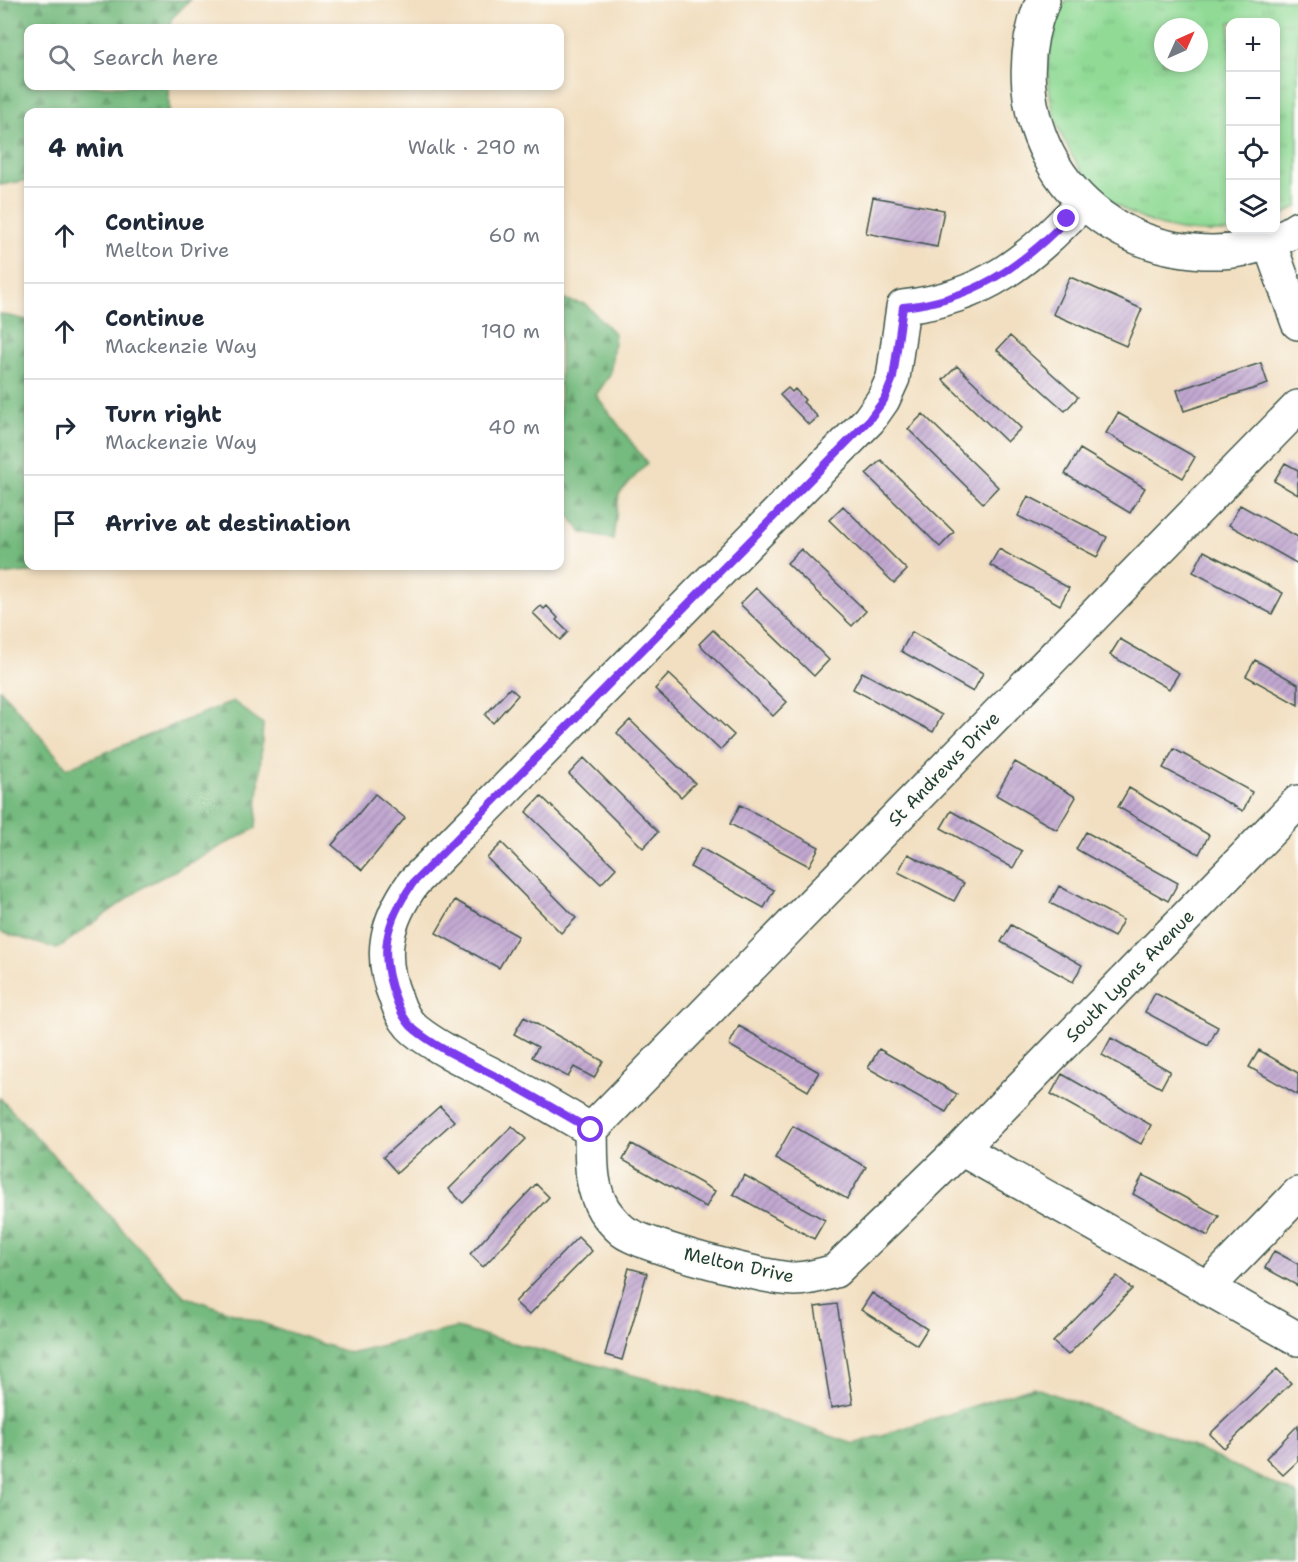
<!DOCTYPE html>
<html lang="en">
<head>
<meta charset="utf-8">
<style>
  :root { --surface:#fff; --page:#f2f2f3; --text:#1f2937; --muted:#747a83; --line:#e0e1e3 }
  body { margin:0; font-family:"Shantell Sans",sans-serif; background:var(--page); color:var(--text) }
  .controls { position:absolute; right:18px; top:18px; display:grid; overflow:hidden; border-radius:12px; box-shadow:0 3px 9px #0003 }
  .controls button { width:54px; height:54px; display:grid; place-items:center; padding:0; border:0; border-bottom:2px solid var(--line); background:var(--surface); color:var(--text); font:30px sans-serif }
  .compass { position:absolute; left:1154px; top:18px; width:54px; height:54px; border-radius:50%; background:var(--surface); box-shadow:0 3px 9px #0003; rotate:45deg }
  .stop { position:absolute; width:18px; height:18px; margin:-14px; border:4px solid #7c3aed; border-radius:50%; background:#fff }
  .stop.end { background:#7c3aed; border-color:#fff; box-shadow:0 2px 6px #0008 }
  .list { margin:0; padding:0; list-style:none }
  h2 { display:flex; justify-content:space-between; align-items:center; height:78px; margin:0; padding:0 24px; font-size:26px }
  h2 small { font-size:20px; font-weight:400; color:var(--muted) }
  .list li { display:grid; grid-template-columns:39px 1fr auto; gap:18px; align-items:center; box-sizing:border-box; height:96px; padding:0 24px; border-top:2px solid var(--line) }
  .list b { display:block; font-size:22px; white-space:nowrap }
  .list p { margin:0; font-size:20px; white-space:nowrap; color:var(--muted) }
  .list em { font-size:20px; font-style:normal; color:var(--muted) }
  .icon { flex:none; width:33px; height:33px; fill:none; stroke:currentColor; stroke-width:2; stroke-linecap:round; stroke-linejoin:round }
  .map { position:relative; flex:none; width:1298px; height:1562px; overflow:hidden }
  .search { position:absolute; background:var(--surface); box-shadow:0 3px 9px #0003; left:24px; top:24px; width:540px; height:66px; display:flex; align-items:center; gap:15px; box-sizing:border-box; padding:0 21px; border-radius:12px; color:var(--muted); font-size:22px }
  .panel { position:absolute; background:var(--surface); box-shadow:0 3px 9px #0003; left:24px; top:108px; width:540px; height:462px; border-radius:12px }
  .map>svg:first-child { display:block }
  .grass { fill:url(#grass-tufts); stroke:#588c64; stroke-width:1.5; fill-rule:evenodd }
  .forest { fill:url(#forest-firs); stroke:#4a7c59; stroke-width:1.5 }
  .building { fill:url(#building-hatch) }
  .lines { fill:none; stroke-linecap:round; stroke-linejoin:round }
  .minor-casing { stroke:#3f5549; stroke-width:36 }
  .minor { stroke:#fff; stroke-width:33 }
  .route { stroke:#7c3aed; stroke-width:8 }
  .labels { text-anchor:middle; stroke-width:4.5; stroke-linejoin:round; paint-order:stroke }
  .street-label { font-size:18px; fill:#1f3d34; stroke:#fdfcf7 }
</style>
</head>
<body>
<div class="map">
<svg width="1298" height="1562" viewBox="0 0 1298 1562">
  <defs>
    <pattern id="grass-tufts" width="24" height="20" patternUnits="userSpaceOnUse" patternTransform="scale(1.5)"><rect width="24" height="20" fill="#90da95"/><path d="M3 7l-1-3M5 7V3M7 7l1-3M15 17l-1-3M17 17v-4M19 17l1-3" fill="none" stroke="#7cbc81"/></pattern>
    <pattern id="forest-firs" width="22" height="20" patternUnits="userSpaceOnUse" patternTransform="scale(1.5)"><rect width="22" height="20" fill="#74ba7e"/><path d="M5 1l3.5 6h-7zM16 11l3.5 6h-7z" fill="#5f9868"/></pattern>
    <pattern id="building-hatch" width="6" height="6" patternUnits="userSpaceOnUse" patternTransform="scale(1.5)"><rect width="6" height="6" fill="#c2a8d1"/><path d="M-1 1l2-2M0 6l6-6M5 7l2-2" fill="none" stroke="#9d8aaa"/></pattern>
  </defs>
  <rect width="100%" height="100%" fill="#fdfcf7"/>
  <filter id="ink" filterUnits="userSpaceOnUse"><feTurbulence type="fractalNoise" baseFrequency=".0167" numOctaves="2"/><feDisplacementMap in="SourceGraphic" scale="12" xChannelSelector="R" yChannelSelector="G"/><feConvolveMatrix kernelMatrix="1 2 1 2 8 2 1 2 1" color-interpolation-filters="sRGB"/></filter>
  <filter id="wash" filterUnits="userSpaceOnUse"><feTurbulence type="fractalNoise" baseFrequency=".008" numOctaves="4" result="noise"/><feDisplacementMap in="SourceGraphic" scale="24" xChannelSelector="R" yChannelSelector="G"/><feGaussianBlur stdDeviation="1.35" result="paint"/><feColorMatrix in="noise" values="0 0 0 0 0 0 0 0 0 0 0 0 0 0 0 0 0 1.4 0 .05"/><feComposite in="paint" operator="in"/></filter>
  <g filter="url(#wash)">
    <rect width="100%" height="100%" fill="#f2dfc1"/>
    <path class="grass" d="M1066 0H1298V206L1276 219V22H1230V230H1246C1208 234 1179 234 1143 219 1063 186 1022 76 1066 0ZM1163 27H1199V63H1163Z"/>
    <path class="forest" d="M0 0H190L171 19 170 28H28V86H169V112H28V180L0 185Z
      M560 299 585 304 615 334 610 375 596 395 647 463 619 494 613 539 582 533 560 503Z
      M0 314 28 320V566H76L75 567 0 575Z
      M0 689 67 768 233 701 263 724 256 828 145 886 57 949 0 932Z
      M0 1098 184 1296 349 1353 456 1328 723 1399 854 1444 1033 1387 1160 1432 1298 1495V1562H0Z"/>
    <g id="blocks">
      <path class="building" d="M873 197 944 210 937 247 866 233Z
        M1070 277 1142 309 1126 346 1053 314Z
        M1010 336 1078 397 1065 411 997 350Z
        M1261 363 1268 384 1184 411 1177 390Z
        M957 366 1021 428 1007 442 943 380Z
        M788 388 792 392 795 389 805 400 803 402 818 417 809 425 780 395Z
        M1118 413 1195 457 1183 478 1106 433Z
        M923 414 998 487 983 503 908 429Z
        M1080 449 1145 488 1130 513 1065 474Z
        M881 460 954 532 940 547 866 474Z
        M1285 463 1298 470V495L1274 481Z
        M1028 496 1107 537 1097 557 1018 516Z
        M1240 505 1298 537V564L1229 525Z
        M843 506 907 570 894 583 829 520Z
        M801 549 866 611 852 626 787 563Z
        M999 549 1069 588 1060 605 990 565Z
        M1204 551 1283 593 1272 614 1193 572Z
        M756 588 829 660 814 676 740 604Z
        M541 606 544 609 547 606 558 618 556 620 568 632 560 640 533 613Z
        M713 630 787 702 773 716 699 644Z
        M912 632 983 673 973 692 901 651Z
        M1120 639 1179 673 1169 689 1110 655Z
        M1255 660 1298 684V705L1246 676Z
        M862 672 942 715 933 732 853 689Z
        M669 674 734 735 720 750 655 689Z
        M510 688 518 695 493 723 485 715Z
        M630 720 695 783 681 797 617 733Z
        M1174 749 1252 792 1243 811 1163 768Z
        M584 758 658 832 643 848 569 774Z
        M1015 762 1076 797 1057 830 996 795Z
        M1129 788 1209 835 1199 854 1118 807Z
        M375 794 405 818 362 870 332 845Z
        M541 796 616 868 601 884 526 812Z
        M740 805 819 847 809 866 730 824Z
        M951 811 1022 851 1013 868 941 828Z
        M1086 832 1178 883 1168 901 1076 849Z
        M502 843 576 918 561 933 487 858Z
        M701 848 774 890 764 908 690 867Z
        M908 854 964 883 954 901 898 872Z
        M1059 886 1123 920 1114 937 1050 903Z
        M455 900 518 936 499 968 436 933Z
        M1011 925 1082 965 1073 982 1001 942Z
        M1155 993 1218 1027 1208 1046 1145 1012Z
        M524 1017 603 1061 594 1078 574 1067 568 1077 532 1057 538 1047 514 1034Z
        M739 1026 819 1072 808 1091 729 1045Z
        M1111 1038 1170 1071 1161 1088 1102 1055Z
        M879 1049 957 1094 946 1112 868 1068Z
        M1259 1050 1298 1073V1095L1249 1067Z
        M1062 1074 1151 1125 1141 1144 1051 1094Z
        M440 1106 454 1121 397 1173 383 1157Z
        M512 1126 526 1139 463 1203 449 1189Z
        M793 1126 866 1167 847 1199 775 1158Z
        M632 1144 715 1191 706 1207 623 1160Z
        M744 1175 825 1220 814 1239 733 1194Z
        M1143 1175 1219 1216 1208 1236 1133 1194Z
        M536 1184 549 1197 483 1267 470 1254Z
        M578 1237 592 1251 529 1315 515 1302Z
        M1274 1251 1298 1264V1286L1265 1268Z
        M629 1268 647 1273 622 1360 605 1355Z
        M1117 1276 1132 1289 1068 1355 1053 1342Z
        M872 1293 927 1329 917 1345 861 1310Z
        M837 1304 853 1404 831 1408 815 1307Z
        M1277 1369 1291 1383 1224 1448 1210 1434Z
        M1298 1425V1461L1283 1475 1266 1458Z"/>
    </g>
  </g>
  <g filter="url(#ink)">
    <use href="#blocks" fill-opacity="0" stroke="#3f5549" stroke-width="1.5"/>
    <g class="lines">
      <defs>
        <path id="minor" d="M1043 0C995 114 1069 240 1193 251 1228 255 1268 248 1298 228
          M1083 203C1028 260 985 298 903 307L893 378 883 400 869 420 413 883C386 921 378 955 396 999 400 1011 405 1022 415 1030 441 1051 473 1064 503 1080 533 1095 562 1113 591 1130 592 1159 589 1185 604 1210 609 1217 617 1226 623 1231 642 1246 768 1279 794 1279 808 1279 822 1275 835 1271L961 1149 1298 802
          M1269 242 1298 323
          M591 1130 1298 407
          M961 1149 1298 1339
          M1207 1288 1298 1194"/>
      </defs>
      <use href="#minor" class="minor-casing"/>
      <use href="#minor" class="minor"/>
    </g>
  </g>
  <g class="lines" filter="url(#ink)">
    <path class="route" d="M591 1130C562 1113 533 1096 503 1080 474 1064 441 1051 415 1030 405 1022 400 1011 396 999 378 954 385 922 413 883L869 420 884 400 893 378 903 307C972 300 1021 267 1067 219"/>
  </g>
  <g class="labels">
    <g class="street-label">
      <text transform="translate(944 769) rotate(-46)" y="6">St Andrews Drive</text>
      <text transform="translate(1130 976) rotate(-46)" y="6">South Lyons Avenue</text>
      <text transform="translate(739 1265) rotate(12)" y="6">Melton Drive</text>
    </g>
  </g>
</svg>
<div class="controls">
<button>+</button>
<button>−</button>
<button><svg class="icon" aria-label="locate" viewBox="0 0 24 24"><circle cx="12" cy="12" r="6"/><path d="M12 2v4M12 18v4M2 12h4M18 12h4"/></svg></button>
<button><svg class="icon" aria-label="layers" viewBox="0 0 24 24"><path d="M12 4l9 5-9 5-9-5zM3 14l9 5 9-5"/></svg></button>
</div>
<svg class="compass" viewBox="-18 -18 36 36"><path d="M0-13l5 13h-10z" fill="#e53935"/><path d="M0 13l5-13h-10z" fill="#747a83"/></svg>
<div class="stop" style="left:591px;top:1130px"></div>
<div class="stop end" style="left:1067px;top:219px"></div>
<div class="search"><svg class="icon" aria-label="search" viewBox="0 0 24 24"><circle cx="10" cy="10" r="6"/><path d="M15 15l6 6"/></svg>Search here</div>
<section class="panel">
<h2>4 min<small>Walk · 290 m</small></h2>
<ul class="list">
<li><svg class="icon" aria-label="ahead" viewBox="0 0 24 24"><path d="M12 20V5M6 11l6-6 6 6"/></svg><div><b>Continue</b><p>Melton Drive</p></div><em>60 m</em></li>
<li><svg class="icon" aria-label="ahead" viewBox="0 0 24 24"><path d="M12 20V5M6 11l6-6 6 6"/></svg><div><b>Continue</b><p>Mackenzie Way</p></div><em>190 m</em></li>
<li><svg class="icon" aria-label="right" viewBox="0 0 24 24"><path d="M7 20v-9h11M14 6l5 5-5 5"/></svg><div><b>Turn right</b><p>Mackenzie Way</p></div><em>40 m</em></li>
<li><svg class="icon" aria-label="arrive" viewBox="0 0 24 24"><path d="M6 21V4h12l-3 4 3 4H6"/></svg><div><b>Arrive at destination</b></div></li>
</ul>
</section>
</div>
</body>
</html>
